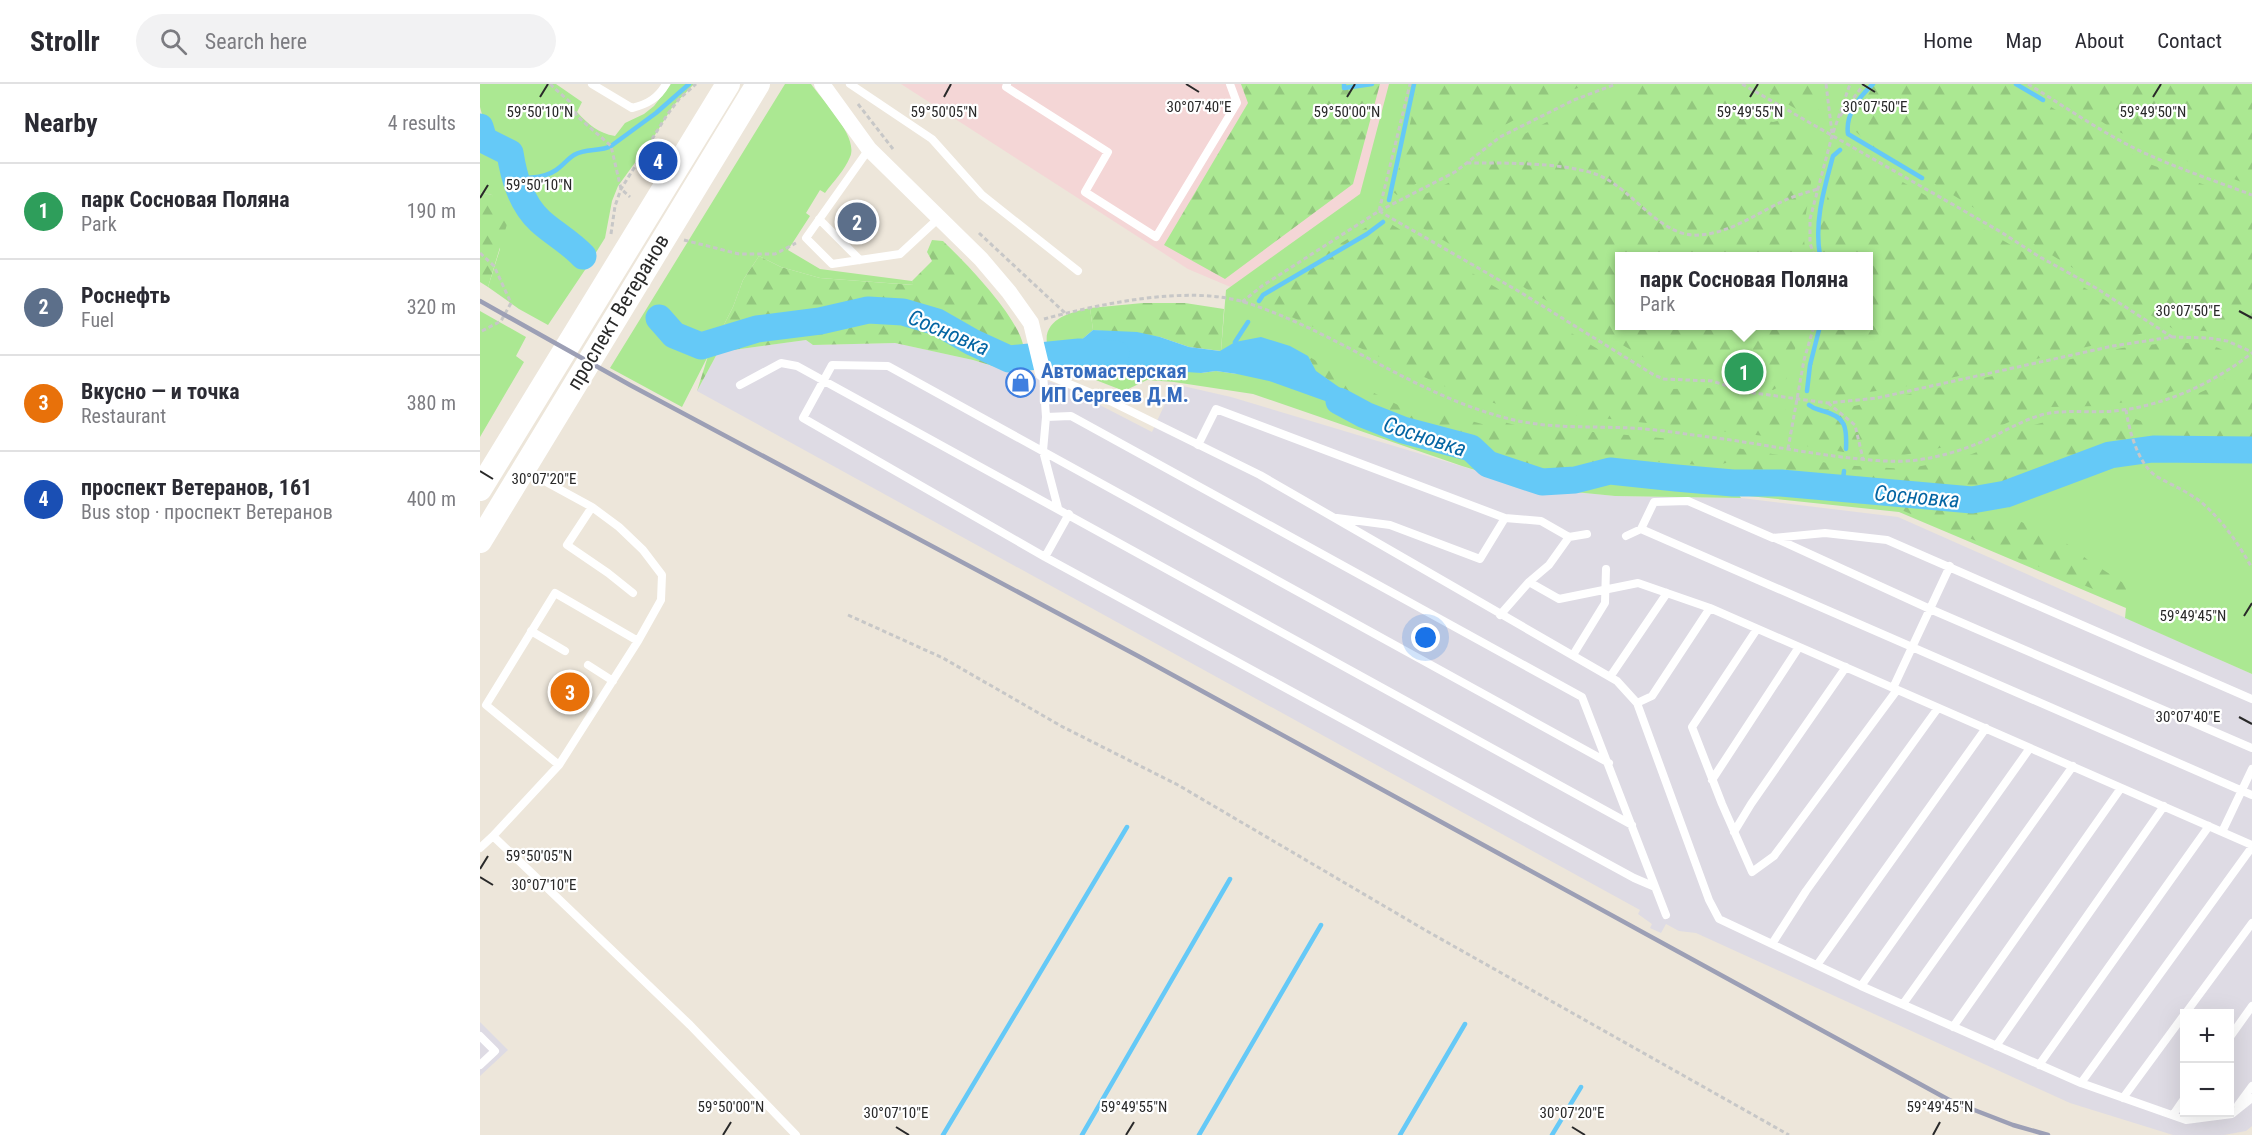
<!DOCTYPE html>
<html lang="en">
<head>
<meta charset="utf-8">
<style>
  :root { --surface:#fff; --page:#f2f2f3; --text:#2b2b33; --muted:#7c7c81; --line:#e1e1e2; --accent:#db2777 }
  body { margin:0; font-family:"Roboto Condensed",sans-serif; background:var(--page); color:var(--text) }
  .controls { position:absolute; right:18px; bottom:18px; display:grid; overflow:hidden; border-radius:0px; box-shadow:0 6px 24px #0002 }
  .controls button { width:54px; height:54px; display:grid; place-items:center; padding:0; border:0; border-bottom:2px solid var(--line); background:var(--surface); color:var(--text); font:30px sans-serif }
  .you { position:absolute; left:946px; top:554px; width:21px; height:21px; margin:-15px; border:4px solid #fff; border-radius:50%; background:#1a73e8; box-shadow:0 0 0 9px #1a73e833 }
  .badge { display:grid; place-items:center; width:39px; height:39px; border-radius:50%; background:var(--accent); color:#fff; font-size:20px; font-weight:700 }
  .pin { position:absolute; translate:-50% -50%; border:3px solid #fff; box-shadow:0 2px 6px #0006 }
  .popup { position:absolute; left:1135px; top:168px; width:258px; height:78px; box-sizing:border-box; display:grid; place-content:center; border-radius:0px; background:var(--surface); filter:drop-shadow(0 2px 4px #0005); font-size:20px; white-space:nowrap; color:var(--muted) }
  .popup b { font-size:22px; color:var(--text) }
  .popup::after { content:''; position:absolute; left:50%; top:100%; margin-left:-12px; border:12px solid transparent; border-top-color:var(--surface) }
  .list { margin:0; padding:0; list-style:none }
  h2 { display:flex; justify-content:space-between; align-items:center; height:78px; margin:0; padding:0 24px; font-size:26px }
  h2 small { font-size:20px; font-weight:400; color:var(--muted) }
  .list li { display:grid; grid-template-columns:39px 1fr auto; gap:18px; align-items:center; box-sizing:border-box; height:96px; padding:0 24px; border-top:2px solid var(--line) }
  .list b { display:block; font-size:22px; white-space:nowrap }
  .list p { margin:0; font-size:20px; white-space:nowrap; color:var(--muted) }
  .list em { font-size:20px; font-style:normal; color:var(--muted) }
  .icon { flex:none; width:33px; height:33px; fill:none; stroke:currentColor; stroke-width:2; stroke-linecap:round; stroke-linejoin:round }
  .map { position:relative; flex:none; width:1772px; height:1051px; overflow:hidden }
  header { display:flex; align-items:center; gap:36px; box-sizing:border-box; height:84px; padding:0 30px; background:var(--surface); border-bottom:2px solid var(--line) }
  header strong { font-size:28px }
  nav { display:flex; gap:33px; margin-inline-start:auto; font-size:21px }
  .search { width:420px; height:54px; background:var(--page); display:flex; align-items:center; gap:15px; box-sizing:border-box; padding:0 21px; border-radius:33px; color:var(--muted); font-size:22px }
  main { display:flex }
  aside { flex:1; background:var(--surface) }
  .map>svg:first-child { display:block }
  .industrial { fill:#dedbe4; fill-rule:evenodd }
  .medical { fill:#f4d6d6 }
  .grass { fill:#abe892; fill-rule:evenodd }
  .forest { fill:url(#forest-firs) }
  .water { fill:#65c9f7 }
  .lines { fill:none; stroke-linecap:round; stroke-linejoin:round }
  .stream { stroke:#65c9f7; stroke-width:4.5 }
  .river { stroke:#65c9f7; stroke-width:27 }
  .path { stroke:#c7c7c7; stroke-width:3; stroke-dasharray:4.5 3; stroke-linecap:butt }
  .lane { stroke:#fff; stroke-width:8 }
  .street { stroke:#fff; stroke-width:16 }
  .secondary { stroke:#fff; stroke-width:24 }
  .rail { stroke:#9c9fb5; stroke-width:4.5 }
  .ticks { fill:none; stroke:#292929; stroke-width:2 }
  .labels { text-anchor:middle; stroke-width:4.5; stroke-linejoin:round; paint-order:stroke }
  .street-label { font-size:21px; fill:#292929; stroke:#fff }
  .shop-label { font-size:21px; font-weight:bold; fill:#366cbe; stroke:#fff; text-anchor:start }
  .water-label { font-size:22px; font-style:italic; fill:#0465a3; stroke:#fff }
  .ticks-label { font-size:15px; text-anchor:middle; fill:#292929; stroke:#fff; stroke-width:4.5; stroke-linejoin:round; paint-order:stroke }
</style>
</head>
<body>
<header>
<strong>Strollr</strong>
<div class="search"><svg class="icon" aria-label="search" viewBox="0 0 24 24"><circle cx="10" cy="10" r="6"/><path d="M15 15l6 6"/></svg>Search here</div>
<nav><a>Home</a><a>Map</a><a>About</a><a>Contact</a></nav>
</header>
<main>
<aside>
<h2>Nearby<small>4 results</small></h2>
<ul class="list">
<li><span class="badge" style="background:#2e9e5b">1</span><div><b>парк Сосновая Поляна</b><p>Park</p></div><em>190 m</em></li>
<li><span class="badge" style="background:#5c6f8a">2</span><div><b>Роснефть</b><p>Fuel</p></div><em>320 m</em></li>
<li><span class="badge" style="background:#e8710a">3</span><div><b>Вкусно — и точка</b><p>Restaurant</p></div><em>380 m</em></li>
<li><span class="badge" style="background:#1a4fb4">4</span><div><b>проспект Ветеранов, 161</b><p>Bus stop · проспект Ветеранов</p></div><em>400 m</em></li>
</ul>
</aside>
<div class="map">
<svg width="1772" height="1051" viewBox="0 0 1772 1051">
  <defs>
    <pattern id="forest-firs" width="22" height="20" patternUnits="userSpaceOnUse" patternTransform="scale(1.5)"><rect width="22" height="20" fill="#abe892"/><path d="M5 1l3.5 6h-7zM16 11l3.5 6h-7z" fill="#93c77e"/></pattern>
  </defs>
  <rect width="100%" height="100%" fill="#ede6da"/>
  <path class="industrial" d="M326 256 333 261 415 259 493 276 581 301 672 348 694 300 751 313 1054 404 1135 412 1261 414 1418 433 1772 590V1042L1766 1047 1744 1051H1693L1590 1019 1216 849 1199 847 1186 840 1181 849 1170 844 1172 840 1158 830 1160 826 217 307 238 268ZM1704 930H1750V1028H1704Z
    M0 938 28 966 0 992Z"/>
  <path class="medical" d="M421 0H922L893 122 760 207 708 185Z"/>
  <path class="grass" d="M0 0H76L102 18 97 28C109 41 118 49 135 52L145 39 164 30 174 22 191 0H214L193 22 173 54 138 102 132 117 125 154 115 170 105 165 49 118 38 94 32 68 8 53 0 23Z
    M305 0H331C343 17 379 53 370 73 365 86 353 98 345 109L340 106 326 129 330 132 308 166 340 185 432 197 434 201 340 194 301 183 279 172 263 196 253 223 202 323 130 284Z
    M909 0H1772V590L1645 534 1646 524 1419 428 1259 411 1261 414 1135 412 1054 404 982 382 773 310 694 298 667 296 644 307 577 281C570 275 569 269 567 260 563 235 591 228 610 224L613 246 600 257 721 289 736 287 757 290 741 267 746 206 880 110ZM1140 172H1388V242H1140Z
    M0 62 25 73 36 123 107 183 68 241 39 225 8 203 20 165 12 111 0 108Z
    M0 227 46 253 36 272 44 278 0 353Z"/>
  <path class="forest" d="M761 0H900L873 100 745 195 684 161 768 19Z
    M939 0H1111L1085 8 1014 47 968 81 917 111 912 107 923 71Z
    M1162 0H1245L1248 14 1269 34 1293 38 1308 34 1339 49 1323 148 1326 172H1140V242H1322L1305 299 1293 306 1261 299 1242 290 1214 286 1187 287 927 135 923 129 933 116 989 89 1024 61 1097 22 1133 14Z
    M1272 0H1339V30L1336 36Z
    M1378 0H1533L1619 52 1667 79 1772 119V252L1760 254 1725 247 1695 246 1389 60 1371 43V26Z
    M1563 0H1772V102L1665 61 1630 43Z
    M1369 71 1383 75 1622 214 1665 242 1664 249C1621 259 1354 328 1333 307 1323 298 1340 253 1344 242H1388V172H1343L1339 145 1358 75Z
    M0 108 12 111 28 137 8 203 0 198Z
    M901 134 1174 299 1191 305 1230 304 1262 314 1295 317 1306 325 1304 345 1294 353 1030 324 975 307 794 225 784 216 788 206 809 192Z
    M452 156 463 157C485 178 542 236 544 266 545 273 542 282 540 290L493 276 415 259 333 261 326 256 238 268 217 307 228 272 253 223 263 196 279 172 301 183 340 194 433 201 432 197 452 177 447 168Z
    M663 219H705L744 225 741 267 709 263 680 253 613 246 610 224Z
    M1694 258C1711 260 1734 258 1747 269L1744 281 1721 296 1697 306 1672 314 1619 322 1569 323 1548 330 1475 361 1419 372 1382 371 1326 362 1320 355 1321 330 1330 326 1365 324 1642 264Z
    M828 272 872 298 940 332 959 328 1002 340 1020 337 1035 341 1214 357 1360 381 1426 385 1482 374 1522 358 1550 342 1576 335 1653 334 1666 339 1672 348 1641 363 1521 405 1487 409 1494 424 1537 436 1582 456 1608 476 1645 500 1648 514 1630 512 1414 423 1251 405 1249 391 1264 375 1232 382 1131 374 1076 388 890 333 876 315 836 287Z
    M1766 282 1772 283V353L1751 351 1727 355H1699L1678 339 1677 329 1736 301Z"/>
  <path class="water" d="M613 246 657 248 680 253 709 263 740 267 755 258 781 253 810 262 828 272 836 287 876 315 890 333 789 297 757 290 736 287 721 289 664 285 611 277 599 268 600 257Z"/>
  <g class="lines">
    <path class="stream" d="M864 0V4L892 0
      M1393 0C1379 13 1365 30 1368 50L1442 94
      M1536 0 1563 16
      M35 94C51 94 68 94 80 83 85 79 89 74 94 71 106 64 120 68 131 62L176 29 209 0
      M909 116 934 0
      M1340 172C1334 137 1344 106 1353 72L1360 66
      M779 217 783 211 887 150 903 138
      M755 258 768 238
      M1327 307 1330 281 1340 242
      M1329 321C1334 325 1337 325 1343 327 1366 333 1367 343 1366 365
      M1362 405 1364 387
      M463 1051 647 743
      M602 1051 750 795
      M719 1051 841 841
      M920 1051 985 940
      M1072 1051 1101 1003"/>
    <path class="river" d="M0 43 4 56 30 69C34 94 41 119 60 137 73 149 90 158 103 172
      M179 234 194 251 221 262 277 245 340 237 388 226 423 228 457 238 492 258 529 275 599 268 636 270
      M859 317 885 331 923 346 991 364 1008 380 1062 398 1095 396 1130 387 1196 394 1253 399H1301L1492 416 1526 410 1630 371 1673 365 1772 366"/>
    <path class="path" d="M70 0 90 18 97 32 131 62 141 105 150 113
      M1262 0 1521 148 1558 172 1616 204 1692 253
      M1346 0 1352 49
      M1548 0C1584 22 1618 46 1656 65 1693 83 1733 96 1772 111
      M378 20 413 65
      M1360 32 1384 0
      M987 79C1025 79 1083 78 1118 91 1152 104 1180 154 1219 151 1249 149 1273 132 1299 119 1311 113 1324 109 1338 105
      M899 127 1040 208 1174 291 1184 295 1232 297 1267 308 1348 319 1397 314 1633 262 1692 253 1728 254 1747 257 1772 268
      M899 127 975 88 1020 53 1094 16 1136 0
      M499 149 585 229
      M131 150 135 122 141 105 187 31 199 15 216 0
      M204 156 259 170H295L316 159
      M0 169 14 182 31 219 21 237 0 248
      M1334 172 1330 159V135L1352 52 1370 0
      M762 218 782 202 899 127 930 0
      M564 235C619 220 708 201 764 218 857 247 936 312 1030 335 1068 345 1112 342 1150 344 1171 345 1193 348 1213 351 1266 357 1318 368 1370 374 1388 376 1409 378 1427 377 1454 375 1481 367 1506 356 1527 346 1548 333 1570 329 1591 326 1613 329 1634 327 1684 322 1732 300 1772 269
      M1348 319 1375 341 1383 375
      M1646 326C1649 346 1658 380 1676 392 1691 401 1707 407 1721 418 1743 437 1758 459 1772 484
      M1308 365 1324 276 1334 242
      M368 531 463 574 581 642 698 701 945 846 1309 1051"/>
    <path class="lane" d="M112 0 152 24C168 20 178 14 186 0
      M370 0 452 55 502 111 598 187
      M527 0 526 3 628 68 605 108 676 153 757 19 750 0
      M389 65 326 154 352 180 420 170 460 133
      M339 135 380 176
      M260 301 301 279 317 282 1152 741
      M566 333 591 332 1102 613 1186 831
      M718 361 736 325 1025 434 1061 437 1089 453 1069 481 1049 498
      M112 423 87 461 128 489 153 509
      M578 424 563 367 566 333 563 289 630 317 780 391 1137 597 1157 619 1229 816 1239 835 1381 902 1601 999 1706 1036 1752 1030 1772 1014
      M857 434 910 441 1000 475 1025 434
      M1161 445 1174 418 1208 417 1293 454 1345 449 1407 456 1772 615
      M1146 452 1161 445 1772 711
      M1089 453 1107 450
      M1295 454 1450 525 1772 664
      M565 473 589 430
      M1020 531 1049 498 1079 515 1158 499 1230 524 1772 761
      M1277 545 1212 643 1242 720 1272 788 1294 772 1417 606
      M51 547 85 567
      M1093 571 1125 519 1126 485
      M108 581 133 597
      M1130 593 1187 509
      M1413 604 1470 482
      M1157 619 1172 612 1230 524
      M1129 679 408 282 352 281 323 334 565 473 1154 794 1175 803
      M79 681 6 621 75 509 158 557
      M1232 696 1319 563
      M1254 748 1271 720 1366 583
      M1742 748 1772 685
      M13 752 210 941 316 1051
      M0 764 13 752 79 681 158 557 181 516 182 491 163 466 139 443 112 423 46 387
      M1292 860 1326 807 1458 624
      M1337 881 1506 644
      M1381 902 1550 664
      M1423 920 1593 682
      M1705 930 1772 839
      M1473 943 1641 704
      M0 952 15 967 0 981
      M1750 953 1772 922
      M1516 962 1684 722
      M1559 981 1729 742
      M1601 999 1772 763
      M1643 1014 1704 931
      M1758 1021 1772 1002
      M1693 1031 1704 1015"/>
    <path class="street" d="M342 0 389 65 501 175 529 208 551 239 563 289"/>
    <path class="secondary" d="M0 405 248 0
      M0 457 278 0"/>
    <path class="rail" d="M0 217 150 301 658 572 1471 1017 1533 1041 1568 1051"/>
  </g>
  <path class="ticks" d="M706 0 719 8M1382 0 1395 8M60 13 68 0M464 13 471 0M867 13 875 0M1270 13 1278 0M1673 13 1681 0M0 114 8 101M1759 227 1772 234M0 387 13 395M1764 532 1772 519M1759 633 1772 640M0 785 8 772M0 793 13 801M416 1043 429 1051M1092 1043 1105 1051M243 1051 251 1038M646 1051 654 1038M1453 1051 1460 1038"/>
  <defs>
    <symbol id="shop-ring" viewBox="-11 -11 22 22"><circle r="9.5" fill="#fff" stroke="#3f7fe0" stroke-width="1.5"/><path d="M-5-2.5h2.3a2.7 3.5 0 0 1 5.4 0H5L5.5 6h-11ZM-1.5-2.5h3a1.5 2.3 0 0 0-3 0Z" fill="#3f7fe0"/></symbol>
  </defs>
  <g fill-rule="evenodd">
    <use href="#shop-ring" x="524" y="282" width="33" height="33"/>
  </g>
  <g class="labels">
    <g class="street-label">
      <text transform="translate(138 228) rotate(-59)" y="7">проспект Ветеранов</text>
    </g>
    <g class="shop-label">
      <text x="561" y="294">Автомастерская<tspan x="561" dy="24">ИП Сергеев Д.М.</tspan></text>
    </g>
    <g class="water-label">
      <text transform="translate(469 248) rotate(23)" y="8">Сосновка</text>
      <text transform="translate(945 352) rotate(18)" y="8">Сосновка</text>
      <text transform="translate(1437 412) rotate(5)" y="8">Сосновка</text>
    </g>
  </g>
  <g class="ticks-label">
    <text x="719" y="28">30°07'40"E</text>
    <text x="1395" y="28">30°07'50"E</text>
    <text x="464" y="33">59°50'05"N</text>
    <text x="60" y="33">59°50'10"N</text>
    <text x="867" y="33">59°50'00"N</text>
    <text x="1270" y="33">59°49'55"N</text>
    <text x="1673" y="33">59°49'50"N</text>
    <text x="59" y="106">59°50'10"N</text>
    <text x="1708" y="232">30°07'50"E</text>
    <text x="64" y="400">30°07'20"E</text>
    <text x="1713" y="537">59°49'45"N</text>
    <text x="1708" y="638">30°07'40"E</text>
    <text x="59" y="777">59°50'05"N</text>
    <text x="64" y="806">30°07'10"E</text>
    <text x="251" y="1028">59°50'00"N</text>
    <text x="654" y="1028">59°49'55"N</text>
    <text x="1460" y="1028">59°49'45"N</text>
    <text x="416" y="1034">30°07'10"E</text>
    <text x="1092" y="1034">30°07'20"E</text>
  </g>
</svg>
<div class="controls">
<button>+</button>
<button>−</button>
</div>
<div class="you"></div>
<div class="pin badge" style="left:1264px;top:288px;background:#2e9e5b">1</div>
<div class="popup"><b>парк Сосновая Поляна</b>Park</div>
<div class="pin badge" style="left:377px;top:138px;background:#5c6f8a">2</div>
<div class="pin badge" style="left:90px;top:608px;background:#e8710a">3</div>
<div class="pin badge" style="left:178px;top:77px;background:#1a4fb4">4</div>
</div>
</main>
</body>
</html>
